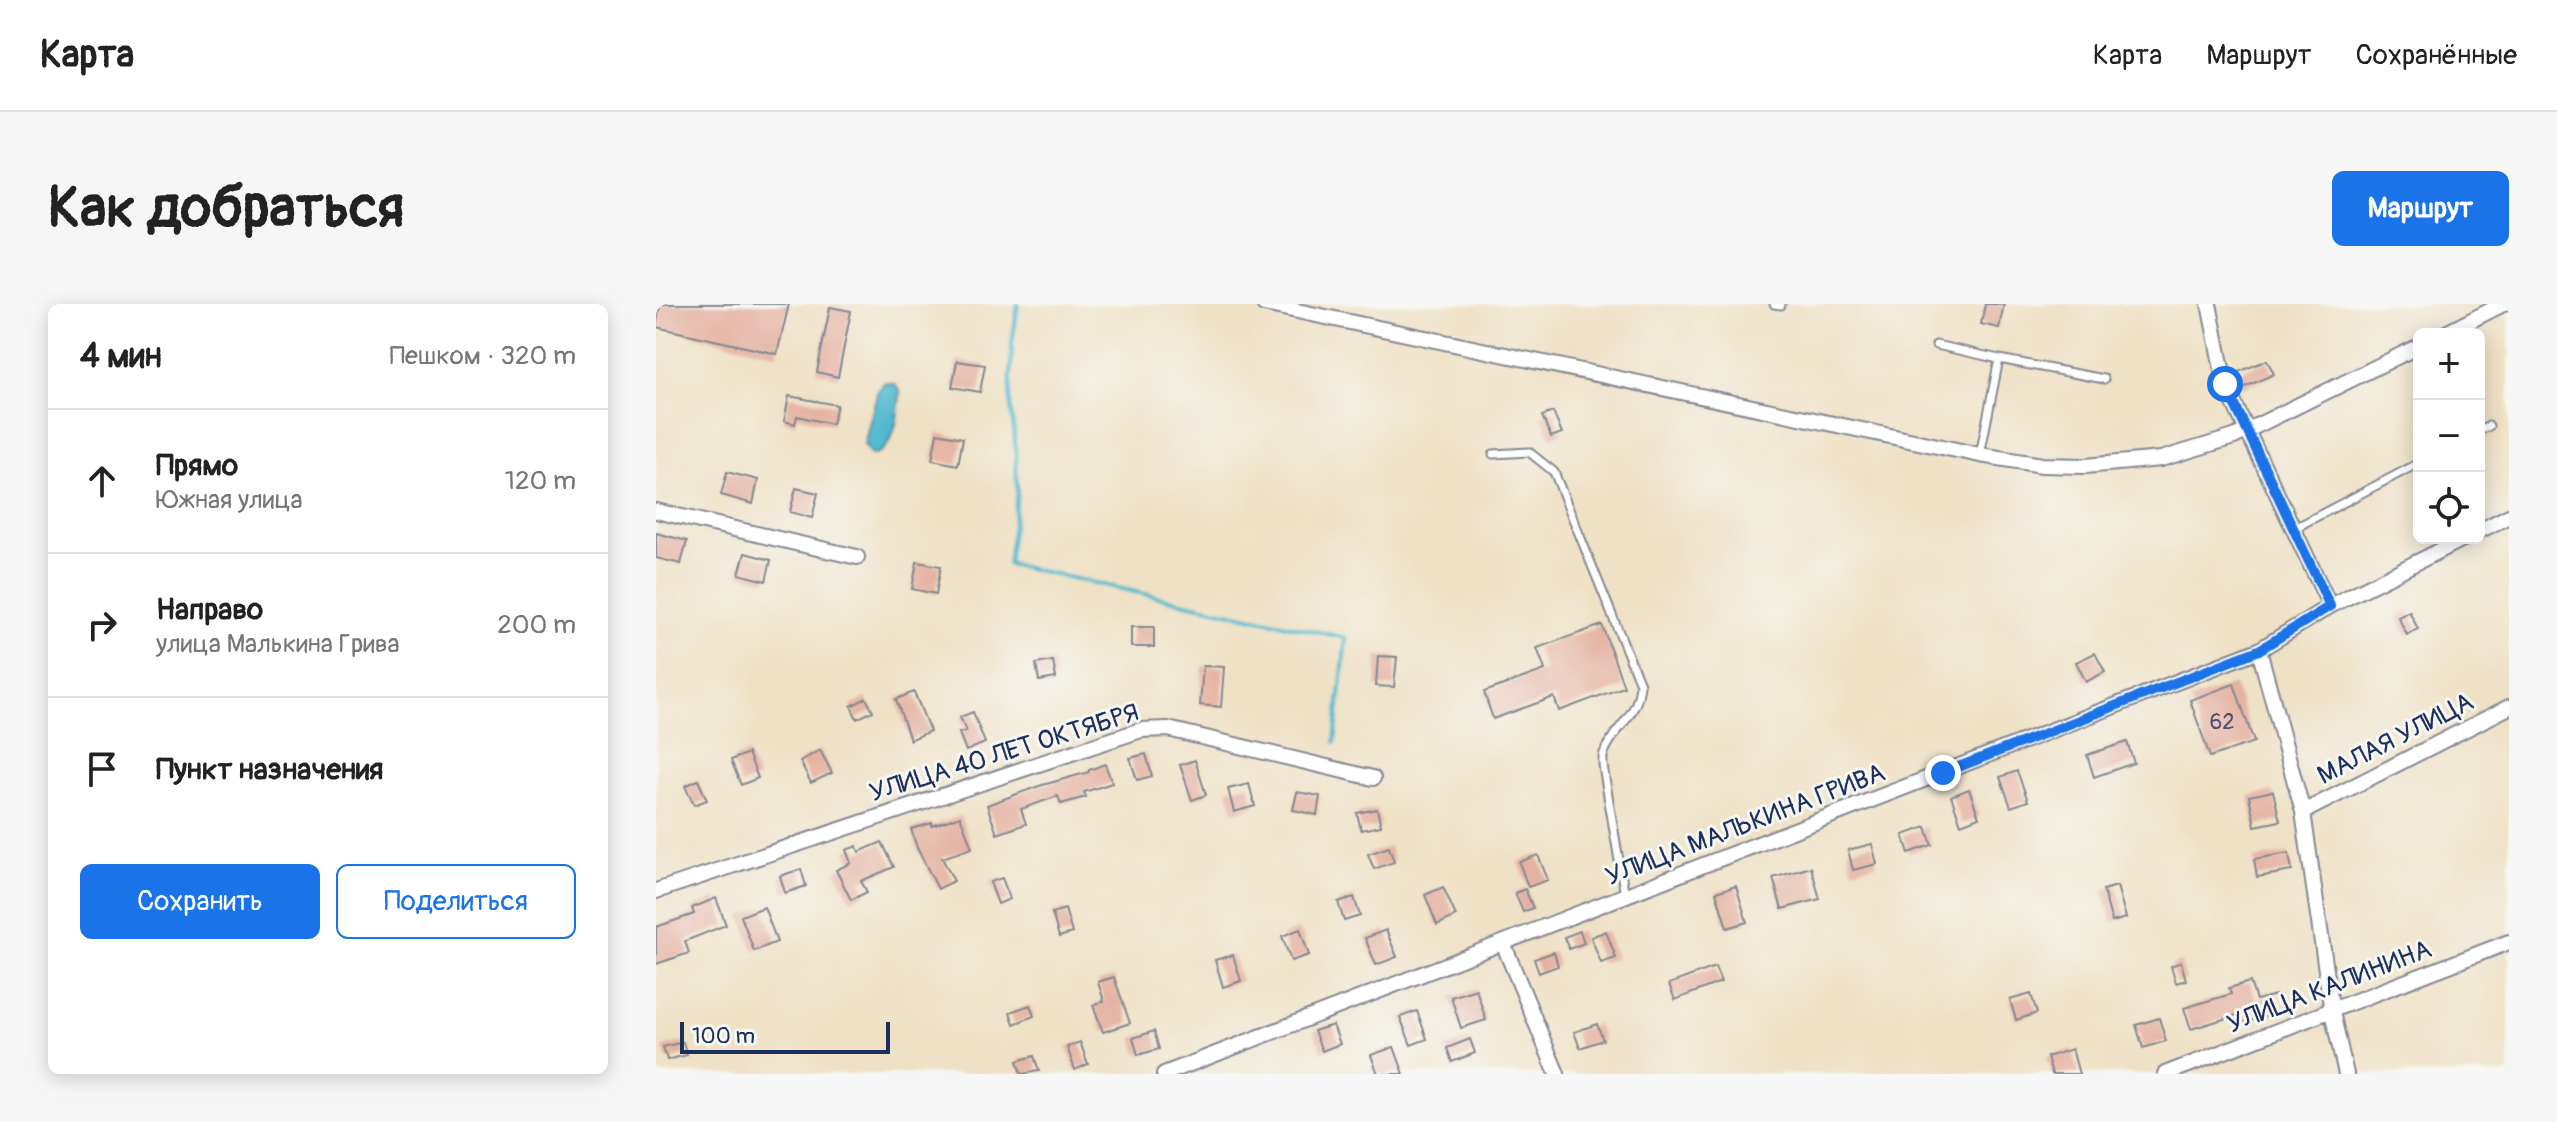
<!DOCTYPE html>
<html lang="ru">
<head>
<meta charset="utf-8">
<style>
  :root { --surface:#fff; --page:#f6f6f6; --text:#222; --muted:#767676; --line:#e0e0e0; --accent:#1a73e8 }
  body { margin:0; font-family:Pangolin,sans-serif; background:var(--page); color:var(--text) }
  .controls { position:absolute; right:24px; top:24px; display:grid; overflow:hidden; border-radius:12px; box-shadow:0 4px 20px #0003 }
  .controls button { width:72px; height:72px; display:grid; place-items:center; padding:0; border:0; border-bottom:2px solid var(--line); background:var(--surface); color:var(--text); font:40px sans-serif }
  .scale { position:absolute; left:24px; bottom:20px; width:210px; box-sizing:border-box; padding-left:8px; border:4px solid #1b2f5e; border-top:0; font-size:22px; line-height:28px; white-space:nowrap; color:#1b2f5e; -webkit-text-stroke:6px #f6f6f2; paint-order:stroke }
  .stop { position:absolute; width:24px; height:24px; margin:-18px; border:6px solid #1a73e8; border-radius:50%; background:#fff }
  .stop.end { background:#1a73e8; border-color:#fff; box-shadow:0 2px 8px #0008 }
  .list { margin:0; padding:0; list-style:none }
  h2 { display:flex; justify-content:space-between; align-items:center; height:104px; margin:0; padding:0 32px; font-size:34px }
  h2 small { font-size:26px; font-weight:400; color:var(--muted) }
  .list li { display:grid; grid-template-columns:52px 1fr auto; gap:24px; align-items:center; box-sizing:border-box; height:144px; padding:0 32px; border-top:2px solid var(--line) }
  .list b { display:block; font-size:30px; white-space:nowrap }
  .list p { margin:0; font-size:26px; white-space:nowrap; color:var(--muted) }
  .list em { font-size:26px; font-style:normal; color:var(--muted) }
  .actions { display:flex; gap:16px; padding:24px 32px }
  .actions a { flex:1; padding:18px 0; border:2px solid var(--accent); border-radius:12px; text-align:center; font-size:28px; color:var(--accent) }
  .actions .main { background:var(--accent); color:#fff }
  .icon { flex:none; width:44px; height:44px; fill:none; stroke:currentColor; stroke-width:2; stroke-linecap:round; stroke-linejoin:round }
  .map { position:relative; flex:none; width:1853px; height:770px; overflow:hidden; border-radius:12px }
  header { display:flex; align-items:center; gap:48px; box-sizing:border-box; height:112px; padding:0 40px; background:var(--surface); border-bottom:2px solid var(--line) }
  header strong { font-size:38px }
  nav { display:flex; gap:44px; margin-inline-start:auto; font-size:28px }
  .intro { display:flex; align-items:center; justify-content:space-between; box-sizing:border-box; height:192px; padding:0 48px }
  h1 { margin:0; font-size:56px }
  .button { padding:20px 36px; border-radius:12px; background:var(--accent); color:#fff; font-size:28px; font-weight:700 }
  main { display:flex; gap:48px; padding:0 48px }
  aside { flex:1; background:var(--surface); border-radius:12px; box-shadow:0 4px 20px #0003 }
  .map>svg:first-child { display:block }
  .water { fill:#51b9cf; stroke:#367496; stroke-width:2 }
  .lines { fill:none; stroke-linecap:round; stroke-linejoin:round }
  .stream { stroke:#51b9cf; stroke-width:4 }
  .building { fill:#e5b2a2 }
  .lane-casing { stroke:#858892; stroke-width:11 }
  .street-casing { stroke:#858892; stroke-width:18 }
  .lane { stroke:#fff; stroke-width:7 }
  .street { stroke:#fff; stroke-width:14 }
  .route { stroke:#1a73e8; stroke-width:10 }
  .labels { text-anchor:middle; stroke-width:6; stroke-linejoin:round; paint-order:stroke }
  .number-label { font-size:22px; fill:#4e506f }
  .street-label { font-size:26px; fill:#1b2f5e; stroke:#f6f6f2 }
</style>
</head>
<body>
<header>
<strong>Карта</strong>
<nav><a>Карта</a><a>Маршрут</a><a>Сохранённые</a></nav>
</header>
<div class="intro"><h1>Как добраться</h1><a class="button">Маршрут</a></div>
<main>
<aside>
<h2>4 мин<small>Пешком · 320 m</small></h2>
<ul class="list">
<li><svg class="icon" aria-label="ahead" viewBox="0 0 24 24"><path d="M12 20V5M6 11l6-6 6 6"/></svg><div><b>Прямо</b><p>Южная улица</p></div><em>120 m</em></li>
<li><svg class="icon" aria-label="right" viewBox="0 0 24 24"><path d="M7 20v-9h11M14 6l5 5-5 5"/></svg><div><b>Направо</b><p>улица Малькина Грива</p></div><em>200 m</em></li>
<li><svg class="icon" aria-label="arrive" viewBox="0 0 24 24"><path d="M6 21V4h12l-3 4 3 4H6"/></svg><div><b>Пункт назначения</b></div></li>
</ul>
<div class="actions"><a class="main">Сохранить</a><a>Поделиться</a></div>
</aside>
<div class="map">
<svg width="1853" height="770" viewBox="0 0 1853 770">
  <rect width="100%" height="100%" fill="#f6f6f2"/>
  <filter id="ink" filterUnits="userSpaceOnUse"><feTurbulence type="fractalNoise" baseFrequency=".0125" numOctaves="2"/><feDisplacementMap in="SourceGraphic" scale="16" xChannelSelector="R" yChannelSelector="G"/><feConvolveMatrix kernelMatrix="1 2 1 2 8 2 1 2 1" color-interpolation-filters="sRGB"/></filter>
  <filter id="wash" filterUnits="userSpaceOnUse"><feTurbulence type="fractalNoise" baseFrequency=".006" numOctaves="4" result="noise"/><feDisplacementMap in="SourceGraphic" scale="32" xChannelSelector="R" yChannelSelector="G"/><feGaussianBlur stdDeviation="1.8" result="paint"/><feColorMatrix in="noise" values="0 0 0 0 0 0 0 0 0 0 0 0 0 0 0 0 0 1.4 0 .05"/><feComposite in="paint" operator="in"/></filter>
  <g filter="url(#wash)">
    <rect width="100%" height="100%" fill="#efe1c5"/>
    <path class="water" d="M229 78 239 80 244 87C243 107 240 147 215 151L208 140 222 86Z"/>
    <g class="lines">
      <path class="stream" d="M362 0 356 39 354 96 360 146 361 190 352 260 690 334 679 438"/>
    </g>
    <g id="blocks">
      <path class="building" d="M4 0H133L121 50 0 23Z
        M1329 0H1348L1343 24 1325 20Z
        M174 3 195 7 182 73 161 68Z
        M1611 56 1618 70 1587 84 1580 69Z
        M301 57 329 61 324 88 296 83Z
        M133 92 181 101 176 120 141 112 139 120 128 117Z
        M897 108 906 129 895 133 886 112Z
        M281 129 307 134 302 161 276 156Z
        M71 168 102 176 97 200 65 191Z
        M140 184 162 189 156 214 134 208Z
        M0 229 31 237 25 260 0 254Z
        M89 249 115 256 110 277 83 270Z
        M261 258 285 262 280 290 256 285Z
        M1753 307 1762 325 1751 331 1742 313Z
        M946 321 968 383 903 407 898 393 837 415 828 388 889 366 881 344Z
        M475 323H498V343H475Z
        M1439 349 1449 368 1430 378 1420 358Z
        M722 352 741 353 738 383 720 382Z
        M397 357 400 374 383 377 380 360Z
        M547 362 568 363 565 403 544 401Z
        M1578 380 1598 438 1554 453 1534 396Z
        M258 388 274 427 254 436 240 395Z
        M210 394 217 407 201 415 195 402Z
        M317 408 329 439 310 447 303 429 310 427 304 413Z
        M1471 438 1478 459 1438 473 1431 451Z
        M164 446 176 469 155 479 144 457Z
        M92 449 102 474 85 481 75 456Z
        M490 450 496 472 481 476 474 454Z
        M539 456 550 491 536 496 524 461Z
        M449 460 456 479 428 488 430 493 405 500 402 492 365 505 370 520 341 530 331 501 383 482 433 468V466Z
        M1361 467 1372 497 1355 503 1344 473Z
        M42 476 51 496 38 501 29 482Z
        M593 480 599 502 578 508 572 485Z
        M1313 485 1323 513 1305 520 1295 492Z
        M1617 487 1624 517 1599 522 1593 492Z
        M641 488 664 492 661 511 637 506Z
        M721 505 725 522 705 526 701 509Z
        M304 512 316 544 286 554 298 577 282 585 261 544 255 525 276 519V522Z
        M1270 523 1276 541 1253 549 1247 531Z
        M226 538 238 563 205 577 211 588 195 596 180 566 195 559 190 546 201 542 203 548Z
        M1216 540 1221 560 1197 566 1192 546Z
        M733 543 738 558 718 565 712 550Z
        M1633 549 1636 567 1601 573 1598 555Z
        M882 551 892 576 872 583 863 558Z
        M1155 563 1164 595 1126 605 1117 574Z
        M145 565 150 582 129 589 124 572Z
        M346 574 354 595 342 600 334 578Z
        M1080 582 1091 618 1071 624 1060 588Z
        M1461 582 1470 614 1456 618 1447 586Z
        M787 583 800 612 781 621 769 591Z
        M869 585 877 604 867 608 859 589Z
        M698 593 704 612 688 617 682 598Z
        M60 594 70 621 29 637 33 649 0 660V623L38 610 36 604Z
        M108 603 121 638 98 647 85 612Z
        M409 605 416 629 403 633 396 609Z
        M644 625 653 651 635 657 626 632Z
        M730 626 741 653 720 661 709 634Z
        M924 627 928 639 913 645 908 633Z
        M950 627 960 654 945 659 935 633Z
        M898 648 902 662 883 669 878 655Z
        M577 651 585 677 567 683 559 656Z
        M1525 658 1530 676 1520 679 1515 662Z
        M1059 663 1065 678 1019 696 1013 680Z
        M458 673 474 719 447 728 437 701 448 697 442 678Z
        M1594 678 1600 696 1620 691 1625 707 1584 720 1581 711 1535 725 1528 704 1575 690 1573 684Z
        M820 685 830 716 805 724 795 693Z
        M1375 690 1381 709 1360 716 1354 696Z
        M374 701 378 712 358 720 354 708Z
        M761 707 771 735 755 741 744 713Z
        M1503 714 1510 737 1487 744 1480 721Z
        M941 720 947 736 924 744 918 728Z
        M677 721 684 740 666 747 658 727Z
        M498 727 503 745 482 751 477 734Z
        M814 735 819 749 796 758 791 744Z
        M27 738 31 751 11 756 7 743Z
        M424 738 432 760 419 766 411 743Z
        M738 743 748 770H722L715 751Z
        M1416 745 1423 770H1396L1391 753Z
        M378 752 383 767 365 770 361 757Z"/>
    </g>
  </g>
  <g filter="url(#ink)">
    <use href="#blocks" fill-opacity="0" stroke="#858892" stroke-width="2"/>
    <g class="lines">
      <defs>
        <path id="lane" d="M1118 0 1125 1
          M1280 41 1343 55
          M1823 127 1833 122
          M837 150 873 148 898 168 984 380C982 414 959 421 948 449 946 454 947 462 948 468L969 592
          M1324 151 1343 55 1448 75
          M1637 225 1763 159"/>
        <path id="street" d="M608 0 1324 151 1386 161 1429 162 1505 155 1578 133 1763 42
          M1553 0 1569 80 1674 302
          M1788 30 1847 0
          M0 207 201 253
          M1823 227 1853 212
          M1603 346 1647 508 1676 708 1690 770
          M1647 508 1853 403
          M0 587 485 426 512 425 717 474
          M847 639 901 770
          M508 770 1603 346 1674 302 1809 234
          M1509 770 1853 638"/>
      </defs>
      <use href="#lane" class="lane-casing"/>
      <use href="#street" class="street-casing"/>
      <use href="#lane" class="lane"/>
      <use href="#street" class="street"/>
    </g>
  </g>
  <g class="lines" filter="url(#ink)">
    <path class="route" d="M1287 469 1603 346 1674 302 1569 80"/>
  </g>
  <g class="labels">
    <g class="number-label">
      <text x="1566" y="425">62</text>
    </g>
    <g class="street-label">
      <text transform="translate(1739 434) rotate(-27)" y="9">МАЛАЯ УЛИЦА</text>
      <text transform="translate(348 448) rotate(-17)" y="9">УЛИЦА 40 ЛЕТ ОКТЯБРЯ</text>
      <text transform="translate(1089 520) rotate(-21)" y="9">УЛИЦА МАЛЬКИНА ГРИВА</text>
      <text transform="translate(1673 682) rotate(-21)" y="9">УЛИЦА КАЛИНИНА</text>
    </g>
  </g>
</svg>
<div class="controls">
<button>+</button>
<button>−</button>
<button><svg class="icon" aria-label="locate" viewBox="0 0 24 24"><circle cx="12" cy="12" r="6"/><path d="M12 2v4M12 18v4M2 12h4M18 12h4"/></svg></button>
</div>
<div class="scale">100 m</div>
<div class="stop" style="left:1569px;top:80px"></div>
<div class="stop end" style="left:1287px;top:469px"></div>
</div>
</main>
</body>
</html>
